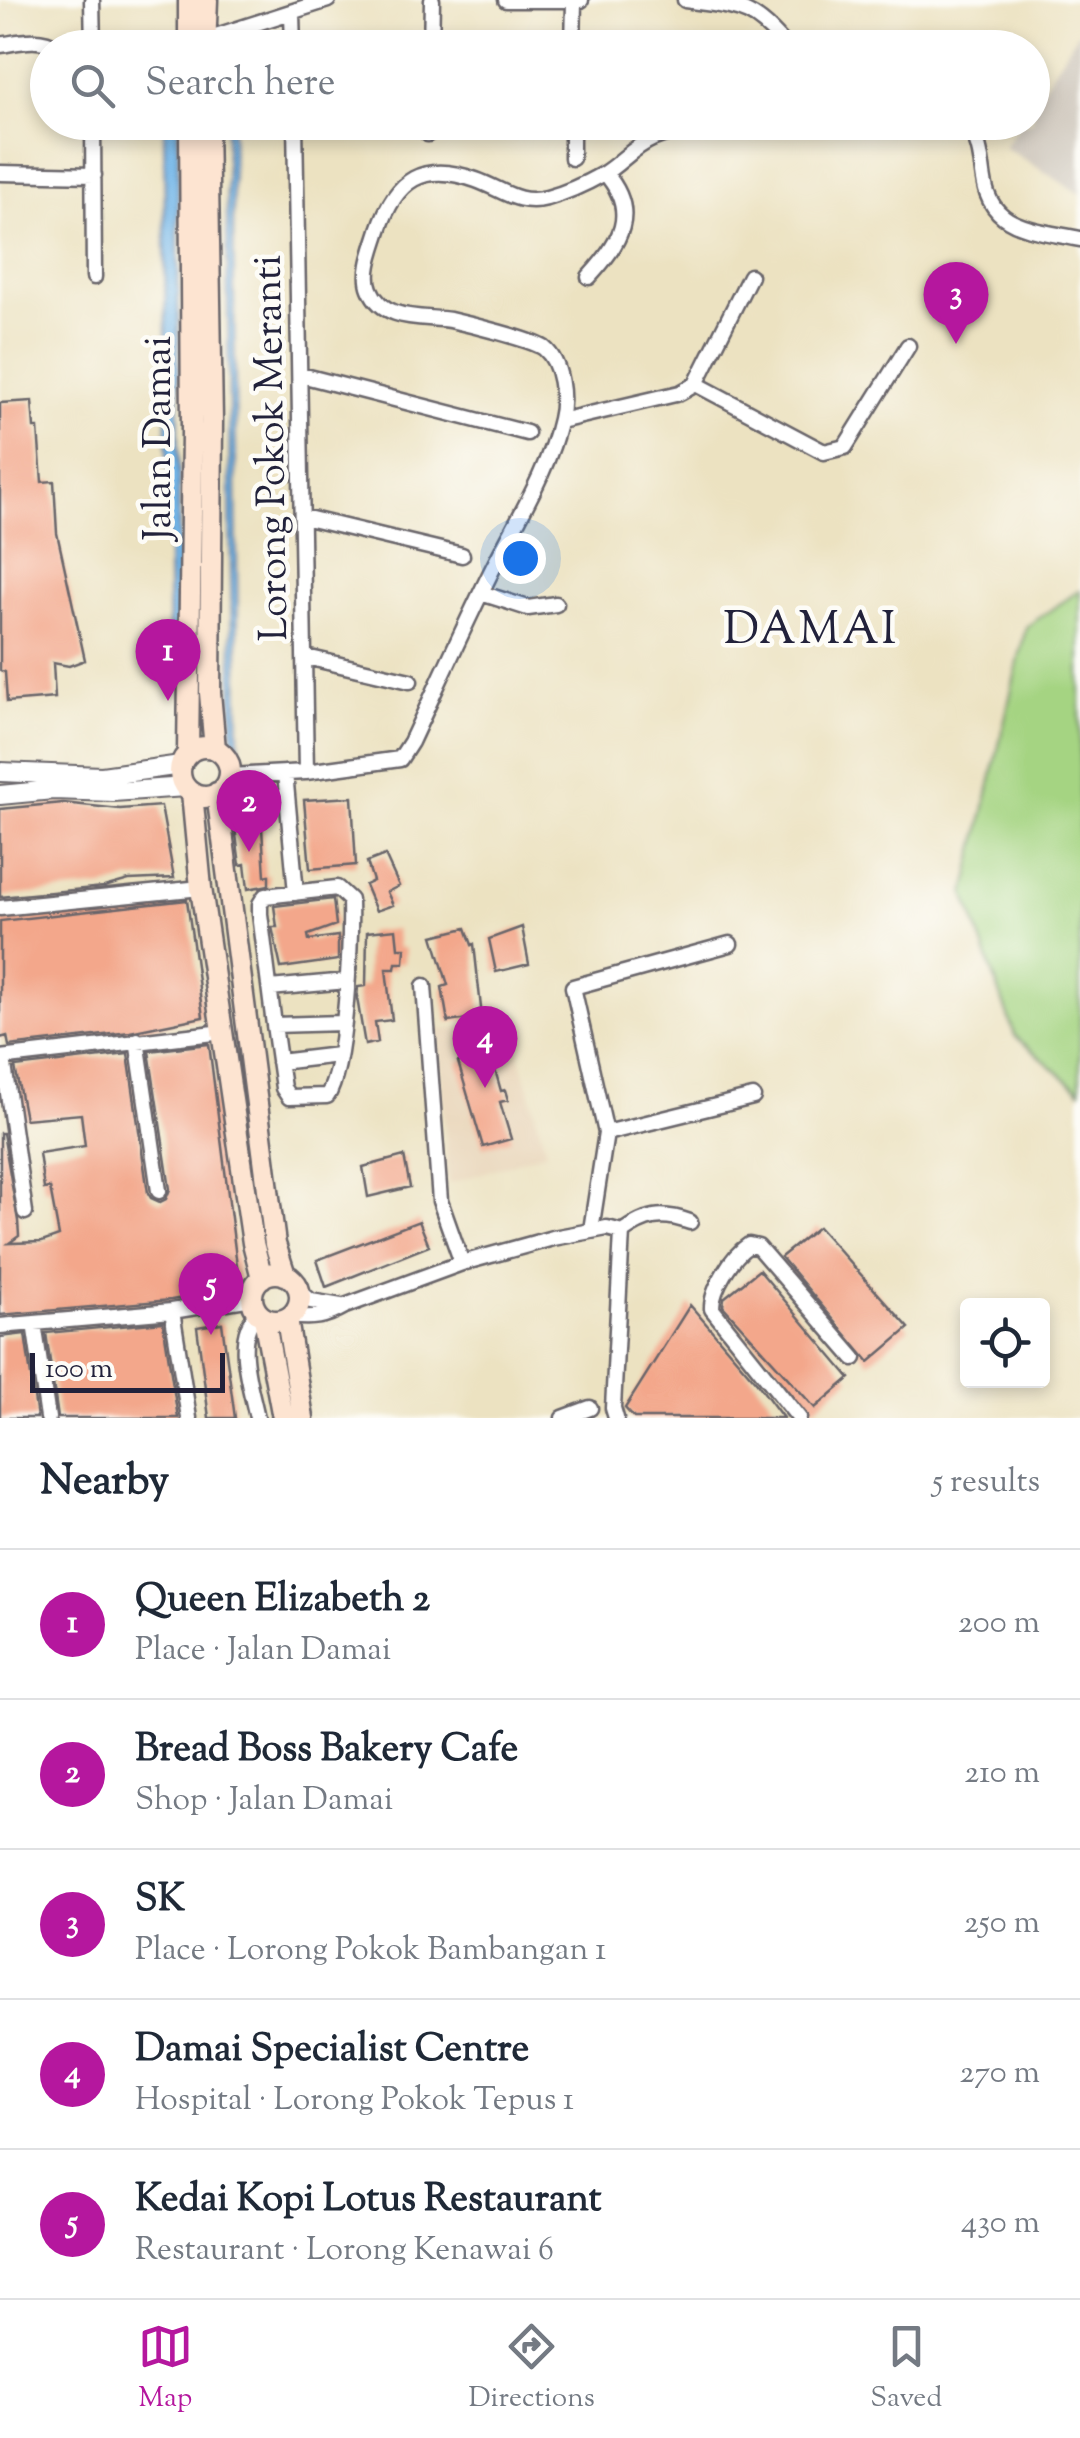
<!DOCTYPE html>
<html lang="en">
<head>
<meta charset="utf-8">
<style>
  :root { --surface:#fff; --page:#f2f2f3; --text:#1f2937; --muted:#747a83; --line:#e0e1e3; --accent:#b5179e }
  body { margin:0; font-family:"Sorts Mill Goudy",serif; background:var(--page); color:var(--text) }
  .controls { position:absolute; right:30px; bottom:30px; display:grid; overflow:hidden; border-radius:10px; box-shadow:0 5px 15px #0003 }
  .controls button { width:90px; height:90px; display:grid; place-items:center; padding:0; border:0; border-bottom:2px solid var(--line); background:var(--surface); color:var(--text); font:50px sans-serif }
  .scale { position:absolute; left:30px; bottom:25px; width:195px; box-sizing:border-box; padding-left:10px; border:5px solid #22223b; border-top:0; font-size:28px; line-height:35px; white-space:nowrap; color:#22223b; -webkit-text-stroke:8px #fdfcf7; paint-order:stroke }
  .you { position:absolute; left:520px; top:558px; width:35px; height:35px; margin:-25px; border:8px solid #fff; border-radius:50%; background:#1a73e8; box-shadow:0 0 0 15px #1a73e833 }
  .badge { display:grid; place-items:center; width:65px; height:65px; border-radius:50%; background:var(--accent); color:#fff; font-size:32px; font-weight:700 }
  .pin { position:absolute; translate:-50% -82px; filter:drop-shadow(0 2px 5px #0008) }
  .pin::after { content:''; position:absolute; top:52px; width:35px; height:30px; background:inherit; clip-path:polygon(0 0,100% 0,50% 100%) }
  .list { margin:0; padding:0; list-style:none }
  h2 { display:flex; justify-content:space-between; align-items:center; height:130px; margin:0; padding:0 40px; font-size:42px }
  h2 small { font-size:32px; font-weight:400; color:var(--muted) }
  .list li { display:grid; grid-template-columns:65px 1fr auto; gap:30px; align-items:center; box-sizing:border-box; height:150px; padding:0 40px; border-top:2px solid var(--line) }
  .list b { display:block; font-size:38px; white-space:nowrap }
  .list p { margin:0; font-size:32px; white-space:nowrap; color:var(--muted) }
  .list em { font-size:32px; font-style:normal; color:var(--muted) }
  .icon { flex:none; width:55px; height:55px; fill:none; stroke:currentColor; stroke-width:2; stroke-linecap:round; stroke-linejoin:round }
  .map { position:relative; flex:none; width:1080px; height:1418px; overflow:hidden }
  .search { position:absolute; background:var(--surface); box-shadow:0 5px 15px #0003; left:30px; right:30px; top:30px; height:110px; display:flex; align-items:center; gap:25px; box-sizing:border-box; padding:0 35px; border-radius:55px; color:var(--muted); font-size:38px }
  .sheet { height:880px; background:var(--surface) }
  nav { display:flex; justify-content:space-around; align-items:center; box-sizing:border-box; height:140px; border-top:2px solid var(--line); background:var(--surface); font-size:28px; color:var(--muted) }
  nav a { display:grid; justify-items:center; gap:5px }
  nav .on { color:var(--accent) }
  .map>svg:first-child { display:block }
  .built { fill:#e8d4b7 }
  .industrial { fill:#cbc3b8 }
  .green { fill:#a5d482; stroke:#647b5e; stroke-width:2.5 }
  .water { fill:#73b6e8; stroke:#4a6c92; stroke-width:2.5 }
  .building { fill:#f3a78b }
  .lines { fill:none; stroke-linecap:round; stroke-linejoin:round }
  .minor-casing { stroke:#69656a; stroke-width:19 }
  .tertiary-casing { stroke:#69656a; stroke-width:22 }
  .secondary-casing { stroke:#69656a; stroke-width:25 }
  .minor { stroke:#fff; stroke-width:14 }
  .tertiary { stroke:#fff; stroke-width:18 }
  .secondary { stroke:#fde4d1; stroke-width:20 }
  .labels { text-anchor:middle; stroke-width:9; stroke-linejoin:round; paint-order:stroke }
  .street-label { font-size:40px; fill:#22223b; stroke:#fdfcf7 }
  .quarter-label { font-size:45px; letter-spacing:2.5px; fill:#22223b; stroke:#fdfcf7 }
</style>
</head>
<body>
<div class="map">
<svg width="1080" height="1418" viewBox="0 0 1080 1418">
  <rect width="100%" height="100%" fill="#fdfcf7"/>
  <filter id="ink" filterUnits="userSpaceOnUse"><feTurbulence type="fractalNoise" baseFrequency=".01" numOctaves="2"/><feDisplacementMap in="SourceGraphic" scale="20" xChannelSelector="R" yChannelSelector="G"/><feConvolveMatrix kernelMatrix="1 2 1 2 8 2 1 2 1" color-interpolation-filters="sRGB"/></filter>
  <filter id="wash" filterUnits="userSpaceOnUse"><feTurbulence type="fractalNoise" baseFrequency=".0048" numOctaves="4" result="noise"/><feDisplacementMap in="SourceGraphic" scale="40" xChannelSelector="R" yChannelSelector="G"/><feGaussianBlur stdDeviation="2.25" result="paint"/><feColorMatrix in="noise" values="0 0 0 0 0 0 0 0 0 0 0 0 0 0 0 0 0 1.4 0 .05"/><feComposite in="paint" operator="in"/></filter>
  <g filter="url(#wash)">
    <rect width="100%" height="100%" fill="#ece2c1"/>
    <path class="built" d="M511 1023 546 1152 449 1184 438 1030Z"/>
    <path class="industrial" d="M1080 29V194L1004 147 1020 123 1032 122 1033 103Z"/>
    <path class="green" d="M1080 590V1091L1015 1036 965 894 1026 627Z"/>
    <path class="water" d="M164 123H178L179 653 169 652Z
      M226 123H232L239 750H233Z"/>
    <g id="blocks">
      <path class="building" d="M32 401 34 428H38L42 482 54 481 57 533 85 660 69 666 53 663 55 698 7 702 5 672 0 670V403Z
        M260 796 265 876 269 875V885L248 889 245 864 240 865 231 797Z
        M352 797 356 865 310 869 304 800Z
        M63 803 120 809 161 806 174 878 129 880 104 887 0 897V809Z
        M385 855 399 886 387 892 393 905 376 911 365 885 373 881 367 862Z
        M333 899 336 925 308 935 309 940 338 936V960L281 968 272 927H277L274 906Z
        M187 900 203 1017 130 1032 9 1046 7 1036 0 1038V921Z
        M522 927 529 964 496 972 489 939Z
        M466 928 472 945 474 944 482 1017 448 1022 442 987 448 985 433 936Z
        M396 929 398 948H405L404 963H396L395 969H386L392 1020 375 1022 378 1042 365 1045 357 998 358 987 366 986 367 932Z
        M209 1044 240 1289 171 1300 0 1315V1133H3L18 1221 19 1236 9 1243 42 1242 59 1236 50 1188 44 1189 39 1153 85 1146 81 1114 25 1119 15 1067 128 1054 148 1193 151 1198 160 1202 166 1199 170 1189 149 1051Z
        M490 1052 501 1091 505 1090 508 1100 500 1102 511 1139 483 1147 458 1062Z
        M404 1156 410 1187 368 1197 363 1167Z
        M419 1221 429 1246 326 1287 317 1260Z
        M818 1227 909 1328 869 1362 781 1257Z
        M759 1270 850 1378 815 1408 723 1306 724 1298Z
        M690 1305 757 1383 783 1418H634L625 1408Z
        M163 1322 178 1418H58L46 1333Z
        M222 1323 235 1418H209L197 1327Z
        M25 1334 37 1418H0V1337Z"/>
    </g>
  </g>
  <g filter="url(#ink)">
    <use href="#blocks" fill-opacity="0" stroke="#69656a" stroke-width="2.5"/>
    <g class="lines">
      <defs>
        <path id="minor" d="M92 0 93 48
          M506 0H581
          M685 0C736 8 752 4 787 48
          M292 13 293 48
          M0 45C20 42 39 36 58 48
          M206 48 216 36 328 0
          M431 48 432 0
          M573 48 574 1
          M93 122 94 277
          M295 122 306 772
          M958 122C997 143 968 189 1004 217 1022 231 1058 234 1080 239
          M428 134 429 122
          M572 158V122
          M0 173 94 175
          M589 277C620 243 640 213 605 173
          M301 375 527 433
          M696 384 824 452 845 447 908 346
          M560 421 680 393 696 384 750 276
          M303 517 462 555
          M481 593 528 608 556 604
          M306 657 410 681
          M285 773 296 893
          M230 776 306 772 400 759 411 742C439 682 466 622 495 564 518 518 549 469 560 419 565 398 562 363 544 348 530 339 468 324 450 320 422 316 383 322 370 289 363 272 374 247 379 230 396 179 423 161 476 180 502 189 518 206 547 198 565 193 587 183 603 174 620 164 633 147 652 139 666 132 680 133 693 122
          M0 908 201 888
          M424 986 440 1201 462 1263
          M270 988 347 981
          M274 1025 283 1088 289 1097 327 1096C346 1070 351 937 350 900L337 888 265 896 260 904V914L274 1025 342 1023
          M137 1040 159 1191
          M0 1058 223 1032
          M3 1058 25 1212
          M279 1062 338 1055
          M606 1133 753 1097
          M591 1230 606 1133 573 987 730 944
          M300 1292 311 1301 341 1306
          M172 1311 189 1418
          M291 1316C313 1319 326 1317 345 1306L462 1263 553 1238 607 1228 622 1232C646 1215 662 1212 690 1222
          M34 1323 48 1418
          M0 1326 172 1311 252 1298
          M257 1418C251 1387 232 1337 258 1313
          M563 1418 590 1408
          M616 1418 613 1408 622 1232
          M799 1418 712 1309C711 1290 732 1256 749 1245L758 1247 854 1358"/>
        <path id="tertiary" d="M0 772 102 776 181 765
          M0 795 53 790 113 792 186 787"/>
        <path id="secondary" d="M189 0V48
          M205 48 207 0
          M207 122 212 421 210 693 215 749
          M180 772a25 25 0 1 1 50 0a25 25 0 1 1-50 0Z
          M188 754 192 432 190 122
          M192 793 201 888 253 1243 262 1278
          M217 793 275 1244 285 1275
          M252 1297a24 24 0 1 1 48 0a24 24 0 1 1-48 0Z
          M264 1318 283 1418
          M287 1319 303 1418"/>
      </defs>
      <use href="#minor" class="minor-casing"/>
      <use href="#tertiary" class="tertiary-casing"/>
      <use href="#secondary" class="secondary-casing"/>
      <use href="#minor" class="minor"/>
      <use href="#tertiary" class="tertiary"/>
      <use href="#secondary" class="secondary"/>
    </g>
  </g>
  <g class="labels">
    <g class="street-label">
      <text transform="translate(156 438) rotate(-90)" y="14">Jalan Damai</text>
      <text transform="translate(269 448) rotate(-91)" y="14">Lorong Pokok Meranti</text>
    </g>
    <g class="quarter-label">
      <text x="811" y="643">DAMAI</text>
    </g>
  </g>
</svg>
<div class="controls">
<button><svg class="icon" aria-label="locate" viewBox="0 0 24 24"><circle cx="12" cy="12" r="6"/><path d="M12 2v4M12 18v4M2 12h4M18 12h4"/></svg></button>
</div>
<div class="scale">100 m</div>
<div class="you"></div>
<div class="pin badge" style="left:168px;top:701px">1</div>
<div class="pin badge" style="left:249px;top:852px">2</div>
<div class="pin badge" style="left:956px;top:344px">3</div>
<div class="pin badge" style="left:485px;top:1088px">4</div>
<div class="pin badge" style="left:211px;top:1335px">5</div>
<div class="search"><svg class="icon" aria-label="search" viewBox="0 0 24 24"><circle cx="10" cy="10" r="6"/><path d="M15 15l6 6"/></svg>Search here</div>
</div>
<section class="sheet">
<h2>Nearby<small>5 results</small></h2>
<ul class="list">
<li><span class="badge">1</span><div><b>Queen Elizabeth 2</b><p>Place · Jalan Damai</p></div><em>200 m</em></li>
<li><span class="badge">2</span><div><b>Bread Boss Bakery Cafe</b><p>Shop · Jalan Damai</p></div><em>210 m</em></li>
<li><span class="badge">3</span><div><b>SK</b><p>Place · Lorong Pokok Bambangan 1</p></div><em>250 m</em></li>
<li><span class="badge">4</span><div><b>Damai Specialist Centre</b><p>Hospital · Lorong Pokok Tepus 1</p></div><em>270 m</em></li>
<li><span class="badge">5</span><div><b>Kedai Kopi Lotus Restaurant</b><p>Restaurant · Lorong Kenawai 6</p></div><em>430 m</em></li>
</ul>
</section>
<nav>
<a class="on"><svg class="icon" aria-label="map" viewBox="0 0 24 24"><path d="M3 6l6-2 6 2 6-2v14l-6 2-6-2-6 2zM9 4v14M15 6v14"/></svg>Map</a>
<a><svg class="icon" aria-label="directions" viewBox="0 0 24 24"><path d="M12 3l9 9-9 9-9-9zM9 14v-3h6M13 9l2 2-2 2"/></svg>Directions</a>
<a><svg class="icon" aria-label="saved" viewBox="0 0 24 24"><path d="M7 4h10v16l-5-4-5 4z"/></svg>Saved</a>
</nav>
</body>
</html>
